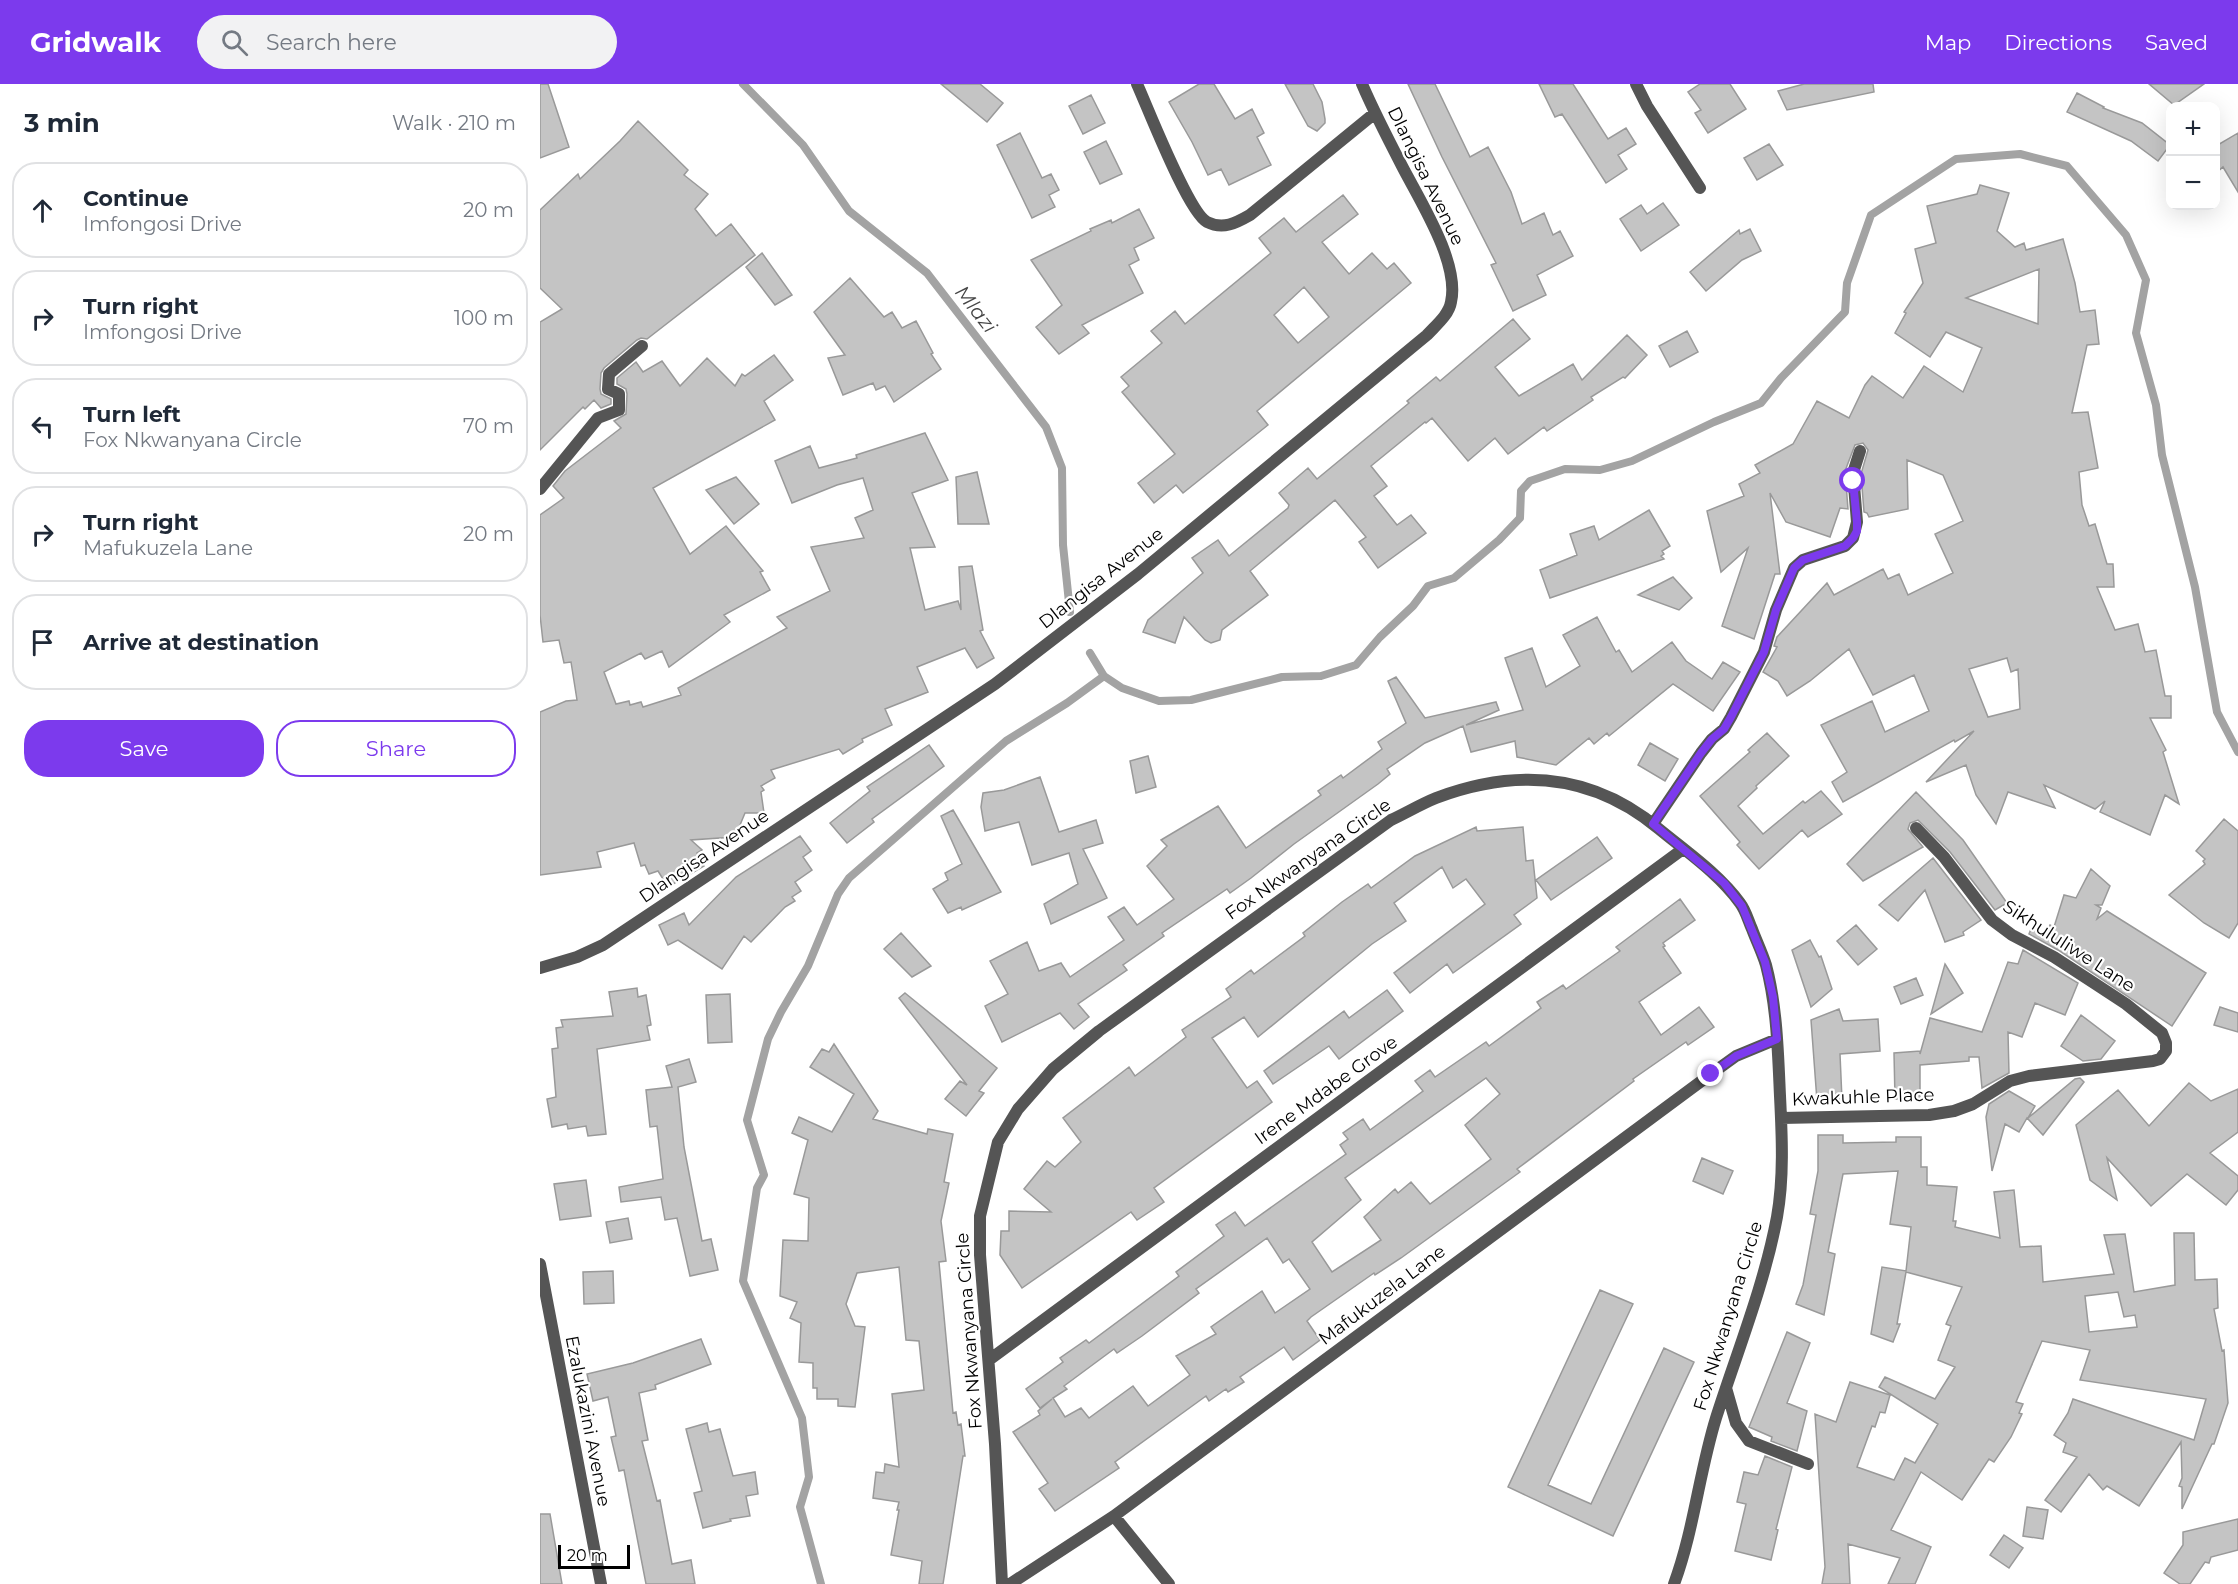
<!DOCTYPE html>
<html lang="en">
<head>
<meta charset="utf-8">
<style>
  :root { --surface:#fff; --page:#f2f2f3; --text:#1f2937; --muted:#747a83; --line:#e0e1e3; --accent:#7c3aed }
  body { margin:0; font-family:Montserrat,sans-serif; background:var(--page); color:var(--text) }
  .controls { position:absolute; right:18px; top:18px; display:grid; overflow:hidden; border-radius:12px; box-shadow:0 6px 24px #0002 }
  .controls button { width:54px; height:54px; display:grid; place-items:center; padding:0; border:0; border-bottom:2px solid var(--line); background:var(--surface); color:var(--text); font:30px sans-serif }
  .scale { position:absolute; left:18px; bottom:15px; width:72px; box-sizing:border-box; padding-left:6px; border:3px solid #000; border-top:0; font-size:16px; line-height:21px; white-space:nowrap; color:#000; -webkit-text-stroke:4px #fff; paint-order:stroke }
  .stop { position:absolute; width:18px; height:18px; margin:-14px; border:4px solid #7c3aed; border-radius:50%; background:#fff }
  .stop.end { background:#7c3aed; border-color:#fff; box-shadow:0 2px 6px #0008 }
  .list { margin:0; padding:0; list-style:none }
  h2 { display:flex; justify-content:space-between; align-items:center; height:78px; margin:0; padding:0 24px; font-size:26px }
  h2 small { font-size:20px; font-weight:400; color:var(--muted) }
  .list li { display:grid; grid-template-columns:39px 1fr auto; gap:18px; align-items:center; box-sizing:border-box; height:96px; margin:0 12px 12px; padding:0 12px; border:2px solid var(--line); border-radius:24px }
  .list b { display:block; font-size:22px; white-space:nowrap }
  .list p { margin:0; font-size:20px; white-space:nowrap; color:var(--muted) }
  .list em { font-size:20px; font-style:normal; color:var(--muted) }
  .actions { display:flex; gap:12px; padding:18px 24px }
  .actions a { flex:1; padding:14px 0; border:2px solid var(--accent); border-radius:24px; text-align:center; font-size:21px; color:var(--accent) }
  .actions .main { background:var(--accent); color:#fff }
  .icon { flex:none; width:33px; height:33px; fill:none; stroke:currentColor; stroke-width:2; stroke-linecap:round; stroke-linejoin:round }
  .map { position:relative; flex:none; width:1698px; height:1500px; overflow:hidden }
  header { display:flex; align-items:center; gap:36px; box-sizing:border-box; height:84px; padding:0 30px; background:var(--accent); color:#fff }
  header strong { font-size:28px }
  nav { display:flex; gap:33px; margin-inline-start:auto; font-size:21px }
  .search { width:420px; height:54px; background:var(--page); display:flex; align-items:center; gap:15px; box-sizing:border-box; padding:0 21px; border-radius:33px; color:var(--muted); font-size:22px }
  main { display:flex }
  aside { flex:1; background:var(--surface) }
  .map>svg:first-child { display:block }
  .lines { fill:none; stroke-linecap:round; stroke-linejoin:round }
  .stream { stroke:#a3a3a3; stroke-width:8 }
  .building { fill:#c4c4c4; stroke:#999; stroke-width:1.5; fill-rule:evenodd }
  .street { stroke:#555; stroke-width:12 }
  .route { stroke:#7c3aed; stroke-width:8 }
  .labels { text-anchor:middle; stroke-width:4.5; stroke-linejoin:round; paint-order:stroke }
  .street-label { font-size:18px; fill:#000; stroke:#fff }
  .water-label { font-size:20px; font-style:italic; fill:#444; stroke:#fff }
</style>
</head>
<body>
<header>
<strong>Gridwalk</strong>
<div class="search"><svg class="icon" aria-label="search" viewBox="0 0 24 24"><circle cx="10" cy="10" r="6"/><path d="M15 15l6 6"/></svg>Search here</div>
<nav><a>Map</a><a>Directions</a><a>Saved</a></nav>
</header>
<main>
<aside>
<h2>3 min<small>Walk · 210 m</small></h2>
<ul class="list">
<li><svg class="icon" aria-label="ahead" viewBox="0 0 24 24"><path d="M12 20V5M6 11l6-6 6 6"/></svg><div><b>Continue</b><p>Imfongosi Drive</p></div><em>20 m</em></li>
<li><svg class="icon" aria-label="right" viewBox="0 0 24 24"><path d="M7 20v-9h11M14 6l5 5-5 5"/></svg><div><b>Turn right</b><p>Imfongosi Drive</p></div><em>100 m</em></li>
<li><svg class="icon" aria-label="left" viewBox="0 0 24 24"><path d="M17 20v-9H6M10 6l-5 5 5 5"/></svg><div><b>Turn left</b><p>Fox Nkwanyana Circle</p></div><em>70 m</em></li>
<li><svg class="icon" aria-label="right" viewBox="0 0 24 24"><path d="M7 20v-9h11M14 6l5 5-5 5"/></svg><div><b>Turn right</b><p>Mafukuzela Lane</p></div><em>20 m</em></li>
<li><svg class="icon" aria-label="arrive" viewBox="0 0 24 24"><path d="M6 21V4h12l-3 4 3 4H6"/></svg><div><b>Arrive at destination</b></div></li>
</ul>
<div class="actions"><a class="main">Save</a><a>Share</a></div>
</aside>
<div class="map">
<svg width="1698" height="1500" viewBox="0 0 1698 1500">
  <rect width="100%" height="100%" fill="#fff"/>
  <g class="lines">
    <path class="stream" d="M203 0 263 61 309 127 387 189 506 343 522 384 523 461 530 528
      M550 569 564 592 582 604 619 617 651 616 742 593 781 592 816 581 840 553 873 522 888 502 914 494 959 456 980 434 981 407 990 397 1025 385 1060 386 1092 377 1174 338 1221 319 1241 294 1305 228 1307 199 1331 131 1416 75 1480 70 1527 82 1586 151 1606 196 1596 249 1616 321 1622 371 1655 503 1677 628 1698 668
      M281 1500 260 1423 269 1393 262 1334 203 1197 217 1104 224 1091 207 1036 228 955 241 928 268 882 298 810 309 794 466 657 527 619 564 592"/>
  </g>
  <path class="building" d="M0 0H8L29 63 0 74Z
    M401 0H440L463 19 447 38Z
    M659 0H674L695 35 712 25 724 49 717 53 731 81 689 101 681 85 668 91 652 58 629 18Z
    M745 0H773L782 18 785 35V39L777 47 768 42Z
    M868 0H895L930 73 948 63 971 108 982 140 1004 129 1013 151 1020 147 1033 172 997 191 1006 211 973 227 951 181 956 179 902 73Z
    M999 0H1033L1068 55 1086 44 1096 60 1078 71 1087 85 1066 99 1022 30 1015 33Z
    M1160 0H1190L1206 25 1168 49 1155 29 1161 26 1148 8Z
    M1264 0H1333L1334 8 1247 26 1238 7Z
    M1609 0H1664L1634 21Z
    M1537 9 1564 23 1563 24 1602 39 1630 61 1618 77 1591 57 1527 28Z
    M551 11 565 39 543 50 529 22Z
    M98 37 148 86 144 91 168 110 155 125 176 152 191 140 215 171 107 255 101 254 97 256 64 284 61 289 60 305 61 310 71 315V320L61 324 54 316 45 325 43 323 0 366V238L22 225 0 204V126L38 90 40 95 80 57Z
    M480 49 502 94 511 90 519 106 509 111 515 123 492 134 457 61Z
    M1698 49V108L1683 83 1676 89V62Z
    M566 57 582 90 560 100 544 68Z
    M1229 60 1243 81 1217 96 1204 74Z
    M1440 101 1469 109 1457 147 1475 163 1484 159 1486 166 1523 155 1535 199 1540 228 1555 226 1559 260 1547 261 1532 329 1548 328 1558 384 1539 388 1542 421 1549 442 1555 440 1567 480H1573L1574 503H1557L1575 546 1598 540 1605 568 1616 566 1625 612H1631V634H1610L1626 666 1623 668 1639 720 1625 711 1610 751 1560 728 1565 717 1555 725 1504 701 1515 724 1468 708 1456 740 1436 711 1426 681 1386 698 1434 647 1415 658 1414 656 1303 718 1292 698 1307 688 1281 641 1332 617 1345 648 1389 627 1374 591 1333 611 1309 565 1270 597 1247 612 1238 597 1223 588 1237 563 1234 562 1237 553 1287 499 1294 511 1343 485 1348 495 1359 490 1368 511 1413 489 1395 450 1423 437 1403 391 1367 376 1368 425 1329 433 1327 429 1324 428 1321 390 1328 366 1323 359 1315 361 1305 387 1308 425 1300 424 1290 453 1246 438 1230 409 1240 490H1235L1214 555 1182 542 1208 464 1181 488 1167 427 1204 412 1199 400 1220 389 1215 381 1253 360 1277 317 1309 334 1325 301 1332 292 1363 314 1384 282 1423 308 1442 264 1406 248 1390 273 1355 249 1366 229 1364 228 1383 199 1375 165 1396 159 1387 122 1437 110ZM1499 185 1498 240 1426 214ZM1467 574 1471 588 1478 585 1480 625 1448 633 1429 585Z
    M803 111 818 130 782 158 809 190 832 169 847 185 854 179 871 199 717 327 728 341 643 409 636 401 614 419 598 399 635 370 582 308 589 302 581 293 622 259 611 247 635 227 645 240 731 169 719 154 744 134 756 148ZM764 203 789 233 758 259 734 231Z
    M1123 119 1139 141 1101 167 1080 135 1101 121 1107 130Z
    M599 125 614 154 594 164 599 176 589 181 603 209 542 241 549 249 519 270 496 243 522 221 491 176 551 147 550 145 571 136 572 139Z
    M1210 145 1221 167 1202 176 1166 207 1150 188 1199 146 1200 150Z
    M222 169 252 211 235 221 206 183Z
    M310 194 344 233 352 228 362 244 376 237 393 269 391 270 401 285 354 318 345 302 336 306 333 299 303 311 288 274 305 271 274 228Z
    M973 235 990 255 955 283 979 312 1033 280 1042 296 1087 251 1107 271 1085 294 1083 293 1051 313 1053 316 1007 347 1004 343 968 370 955 354 928 377 892 334 886 339 885 338 831 382 847 402 834 412 857 441 871 431 886 449 838 484 819 458 826 453 795 416 710 487 728 511 682 546 680 556 671 559 665 556 644 533 635 559 603 548 608 536 663 489 652 474 678 456 689 472 748 424 749 421 739 409 768 384 777 395 869 319 867 317 896 293 900 297Z
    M1147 247 1158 268 1130 283 1119 262Z
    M234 271 253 296 224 317 235 336 113 404 150 470 186 442 223 487 220 488 230 506 184 531 190 538 129 583 122 567 105 575 101 569 64 588 76 620 89 617 90 621 101 618 103 623 141 611 138 604 247 544 237 533 290 507 271 463 324 454 315 434 333 426 323 394 297 401 252 419 235 377 270 362 279 384 317 374 316 371 385 349 408 396 372 409 395 463 370 464 385 526 418 517 421 526 419 483 432 482 443 546 440 547 454 574 437 584 425 564 377 583 388 608 345 625 352 641 322 655 323 658 303 670 299 665 231 686 235 694 221 702 224 706 221 708 224 729H205L195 753 151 756 162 766 157 769 164 782 128 803 118 787 109 790 105 781 101 782 94 759 57 768 61 783 0 791V628L26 617 37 616 31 578 24 579 19 556 3 558 0 531V431L24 414 13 402 25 387 81 344 74 337 86 330 87 310 86 305 77 300V294L96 278 103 288 122 277 140 302 167 274 195 302 202 290 205 292Z
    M437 388 449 440H418L416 393Z
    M196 393 219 420 194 440 166 406Z
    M1109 426 1130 462 1122 467 1124 470 1121 472 1124 475 1010 514 1000 486 1037 471 1030 450 1054 442 1059 456Z
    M1133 493 1152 514 1139 526 1098 511Z
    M1057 533 1076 568 1079 566 1092 588 1132 558 1146 577 1172 595 1183 578 1200 588 1173 627 1133 600 1069 652 1067 649 1054 660 1049 654 1016 681 977 673 975 657 931 668 923 642 885 659 847 685 850 690 838 700 754 760 711 794 690 809 687 805 622 849 624 852 583 881 587 886 538 920 549 933 534 945 520 929 462 958 445 922 468 910 450 877 487 858 499 887 521 879 530 893 584 856 568 833 584 823 597 841 634 815 607 782 627 762 621 756 678 722 706 764 781 711 778 707 801 691 803 694 842 665 838 658 866 639 848 597 856 593 885 634 956 618 959 626 926 641 983 626 965 574 992 564 1006 603 1040 582 1023 551Z
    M1227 649 1249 672 1216 702 1217 704 1198 722 1223 750 1263 717 1265 719 1281 707 1302 730 1268 753 1262 746 1219 785 1197 761 1200 758 1160 712 1210 668 1208 666Z
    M1110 659 1138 675 1125 697 1098 681Z
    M389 661 404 682 332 735 334 738 307 759 290 739 330 707 327 703Z
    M608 672 616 703 596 709 590 677Z
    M500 693 519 748 556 736 563 759 543 765 567 814 511 840 504 820 538 800 529 769 492 781 479 738 445 747 441 723 443 709 464 706Z
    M1376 708 1423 756 1467 819 1455 826 1410 768 1378 736 1370 739 1368 745 1383 763 1323 797 1307 780Z
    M413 726 461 808 422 826 421 823 408 829 393 805 408 796 405 789 422 780 401 732Z
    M1684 735 1698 747V839L1689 854 1664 839 1629 811 1665 780 1663 777 1665 775 1656 767Z
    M936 743 937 747 983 743 986 777 993 776 997 814 974 831 981 840 913 889 907 880 870 909 854 889 945 820 926 795 913 804 902 783 854 819 866 837 832 860 718 953 704 933 672 954 707 1004 717 997 732 1018 614 1104 624 1118 597 1136 591 1128 482 1204 460 1171 461 1147H469V1127L511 1128 484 1105 507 1077 515 1083 541 1058 523 1034 589 983 595 992 646 953 642 946 691 913 686 905 711 886 714 890 765 852 763 849 802 818 828 800 831 804 875 772Z
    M260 752 271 767 263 773 272 786 255 798 261 807 252 813 255 817 245 823 211 858 204 852 182 885 138 856 128 861 119 841 144 829 149 841 196 793Z
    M1057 753 1072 774 1011 816 996 796Z
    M1393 774 1441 836 1423 848 1424 851 1405 858 1385 806 1358 837 1339 821Z
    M1551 785 1570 802 1562 821H1556L1561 824 1557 835 1567 827 1666 889 1632 942 1518 866 1489 850 1491 845 1506 851 1510 841 1514 843 1524 811 1536 814Z
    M1140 815 1155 836 1123 859 1125 862 1123 863 1141 889 1099 918 1121 951 1159 923 1174 943 1148 961 1146 958 1093 995 1094 997 977 1085 980 1088 861 1174 835 1191 834 1189 771 1233 767 1237 780 1256 753 1276 744 1263 700 1293 704 1298 688 1308 686 1305 669 1317 666 1312 575 1378 579 1384 515 1427 499 1405 508 1399 473 1348 500 1331 498 1327 512 1315 500 1324 486 1305 523 1278 520 1274 546 1256 549 1259 639 1192 636 1188 684 1152 676 1141 695 1128 705 1142 806 1070 800 1061 808 1055 803 1049 823 1035 830 1046 883 1007 875 997 890 986 895 993 946 958 949 962 1001 924 997 918 1023 901 1026 905 1080 867 1076 863ZM946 994 960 1010 925 1041 951 1075 890 1120 871 1098 858 1109 855 1105 824 1133 841 1156 792 1188 772 1158 821 1116 805 1094ZM727 1154 743 1179 749 1175 770 1205 735 1229 722 1207 671 1243 676 1250 636 1272 650 1291 608 1322 593 1302 549 1334 541 1324 525 1333 513 1314 527 1305 524 1302 574 1265 577 1269 602 1252 659 1209 656 1205Z
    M1316 841 1337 865 1318 881 1297 857Z
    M361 849 391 882 372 893 344 865Z
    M1270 856 1279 873 1281 872 1292 905 1271 923 1252 866Z
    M1483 866 1538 899 1525 931 1495 919 1482 953 1468 948 1469 989 1442 1004 1439 973H1429V977L1380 981V1015H1355L1354 969 1380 967V970L1390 934 1442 948 1468 878 1478 880Z
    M1405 880 1423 909 1391 930Z
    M1376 894 1383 911 1361 920 1354 903Z
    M97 904 98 913 106 911 111 941 107 942 110 956 57 965 66 1050 48 1052 46 1042 28 1045 27 1040 12 1043 7 1015 16 1013 12 965 18 964 16 944 23 943 21 936 73 932 69 908Z
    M847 906 863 927 799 975 789 962 733 1000 724 987 804 927 809 934Z
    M365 909 457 984 439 1007 444 1009 426 1032 405 1015 420 997 427 1001 359 914Z
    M190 910 192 958 168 959 166 911Z
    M1680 923 1698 929V948L1674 941Z
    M1299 925 1303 937 1338 935 1340 967 1300 970 1302 1016 1277 1017 1271 936Z
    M1541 931 1575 957 1561 975 1543 977 1521 962Z
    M294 960 338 1027 333 1035 387 1050 388 1045 413 1050 404 1098 409 1099 401 1137 406 1177 399 1178 413 1329 416 1328 418 1341 421 1340 425 1372H423L403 1500H379L382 1477 351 1471 359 1426H357L359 1418 333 1414 336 1388 344 1389 345 1380 359 1383 352 1310 384 1306 379 1257 366 1256 359 1183 317 1189 306 1220 315 1242 325 1243 315 1323 298 1322V1315H277V1304H273V1279L259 1278 261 1239 250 1234 257 1218 240 1212 243 1156 268 1157 269 1114 254 1110 268 1056 252 1049 259 1033 292 1048 314 1010 270 983 282 965 289 968Z
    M149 975 156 998 138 1003 144 1063 162 1157 171 1155 178 1186 150 1192 137 1134 125 1136 121 1113 81 1118 79 1103 123 1095 117 1042 110 1043 106 1006 132 1003 126 982Z
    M1540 994 1544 998 1503 1051 1487 1034 1479 1048 1465 1040 1452 1087 1446 1033 1449 1020 1469 1007 1495 1022 1488 1034 1535 995Z
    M1649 999 1671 1017 1698 1005V1048L1670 1069 1698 1092V1106L1686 1121 1647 1090 1611 1122 1567 1074 1577 1116 1550 1096 1536 1041 1578 1006 1609 1042Z
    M1278 1051H1303V1059L1356 1058V1053H1381V1083H1387V1101L1417 1103 1413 1137H1416L1415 1143 1460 1154 1454 1108 1474 1106 1480 1163 1501 1162 1503 1198 1574 1190 1564 1151 1585 1150 1594 1208 1635 1201 1634 1149H1654L1655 1196 1677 1195 1678 1224 1674 1225 1682 1267 1684 1266 1688 1319 1674 1360H1672L1642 1425V1403L1639 1402 1642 1394 1641 1358 1599 1422 1567 1402 1563 1406 1549 1390 1521 1428 1505 1416 1537 1373 1523 1368 1526 1359 1514 1351 1528 1329 1533 1315 1654 1356 1666 1315 1540 1296 1550 1266 1502 1257 1476 1318 1483 1320 1479 1329 1482 1330 1471 1353 1454 1378 1449 1375 1422 1416 1381 1388 1351 1446 1391 1463 1375 1500H1348L1360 1474 1308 1460 1310 1500H1282L1285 1483 1275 1330 1296 1338 1310 1298 1350 1311 1345 1329 1340 1328 1335 1343 1332 1342 1317 1383 1354 1396 1365 1374 1375 1379 1398 1340 1339 1303 1345 1293 1395 1315 1415 1283 1398 1276 1411 1242 1406 1240 1422 1203 1366 1188 1357 1240H1360L1353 1258 1331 1250 1342 1183 1366 1187 1371 1143 1350 1140 1358 1087 1303 1090 1288 1168 1295 1170 1284 1231 1256 1220 1263 1201 1276 1131 1270 1130 1278 1087ZM1578 1208 1584 1233 1595 1231 1597 1243 1549 1248 1545 1212Z
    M1162 1074 1193 1087 1183 1110 1153 1097Z
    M46 1096 51 1132 20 1136 14 1100Z
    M88 1134 92 1155 70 1159 66 1138Z
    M73 1187 74 1219 44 1220 43 1188Z
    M1060 1206 1093 1220 1008 1401 1051 1420 1124 1264 1154 1278 1073 1452 968 1403Z
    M1247 1248 1270 1259 1247 1319 1267 1327 1257 1367 1231 1357 1232 1353 1209 1343Z
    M161 1255 171 1280 115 1301 116 1305 99 1309 108 1356 102 1357 117 1417 120 1416 132 1480 151 1476 155 1500H106L84 1386 79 1387 71 1353 76 1352 68 1313 53 1317 47 1290 93 1279Z
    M167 1339 169 1348 180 1345 193 1392 215 1388 218 1410 206 1412 210 1432 190 1435 191 1437 163 1444 154 1409 162 1407 146 1345Z
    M1225 1372 1252 1383 1236 1445 1238 1446 1231 1476 1195 1467 1206 1420 1197 1418 1204 1388 1218 1391Z
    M1487 1423 1508 1426 1503 1455 1483 1452Z
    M0 1430H10L22 1500H0Z
    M1698 1435V1466L1671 1473 1669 1479 1665 1478 1650 1500H1640L1624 1489 1643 1461V1448Z
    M1464 1451 1483 1464 1469 1484 1450 1471Z"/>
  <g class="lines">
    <path class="street" d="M597 0C608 24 648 128 667 138 683 146 696 139 710 131L835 29
      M1096 0 1107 22 1160 104
      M0 405 58 334 79 326V310L68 305 69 290 102 262
      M1113 740 1161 669 1172 655 1184 645 1191 633 1224 568 1236 526 1254 484 1263 476 1305 462 1313 454 1317 438 1313 389 1320 367
      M0 884 37 873 63 861 455 600 598 490 887 251C895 242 909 231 911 218 920 179 880 117 862 82 848 55 834 28 822 0
      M1241 1034 1389 1031 1414 1027 1433 1020 1470 997 1489 992 1613 977 1620 975 1626 967V959L1622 949 1586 920 1554 899 1514 873 1472 851 1452 836 1404 773 1376 744
      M0 1180 61 1500
      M449 1276 1143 765
      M1186 1304 1196 1339 1209 1357 1268 1380
      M574 1432 629 1500
      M462 1500 455 1360 440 1171V1132L458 1058 478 1025 513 985 559 947 851 736C866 729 881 720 896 714 976 684 1052 689 1119 745 1147 768 1179 790 1200 819 1206 827 1208 836 1212 845 1216 856 1222 868 1226 881 1237 923 1238 968 1240 1012 1242 1052 1244 1094 1237 1133 1224 1202 1197 1268 1176 1334 1159 1389 1154 1446 1134 1500
      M470 1500 574 1432 1171 990 1196 972 1237 955"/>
  </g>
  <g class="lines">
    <path class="route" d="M1171 990 1196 972 1237 955 1233 913 1225 878 1202 822 1184 799 1113 740 1161 669 1172 655 1184 645 1191 633 1224 568 1236 526 1254 484 1263 476 1305 462 1313 454 1317 447V438L1313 397"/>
  </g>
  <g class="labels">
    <g class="street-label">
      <text transform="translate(886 92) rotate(64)" y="6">Dlangisa Avenue</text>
      <text transform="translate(561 494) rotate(-38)" y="6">Dlangisa Avenue</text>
      <text transform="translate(164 772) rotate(-34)" y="6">Dlangisa Avenue</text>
      <text transform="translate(768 775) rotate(-35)" y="6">Fox Nkwanyana Circle</text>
      <text transform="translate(1529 862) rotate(33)" y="6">Sikhululiwe Lane</text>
      <text transform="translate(786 1006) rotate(-36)" y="6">Irene Mdabe Grove</text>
      <text transform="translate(1323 1013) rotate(-2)" y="6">Kwakuhle Place</text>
      <text transform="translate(842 1211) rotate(-37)" y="6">Mafukuzela Lane</text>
      <text transform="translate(1188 1232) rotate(-73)" y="6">Fox Nkwanyana Circle</text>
      <text transform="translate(429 1247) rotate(-94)" y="6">Fox Nkwanyana Circle</text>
      <text transform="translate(48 1337) rotate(79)" y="6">Ezalukazini Avenue</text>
    </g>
    <g class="water-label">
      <text transform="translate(436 225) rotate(52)" y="7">Mlazi</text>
    </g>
  </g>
</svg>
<div class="controls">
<button>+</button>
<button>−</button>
</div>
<div class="scale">20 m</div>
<div class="stop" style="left:1313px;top:397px"></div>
<div class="stop end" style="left:1171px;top:990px"></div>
</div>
</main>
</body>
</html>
